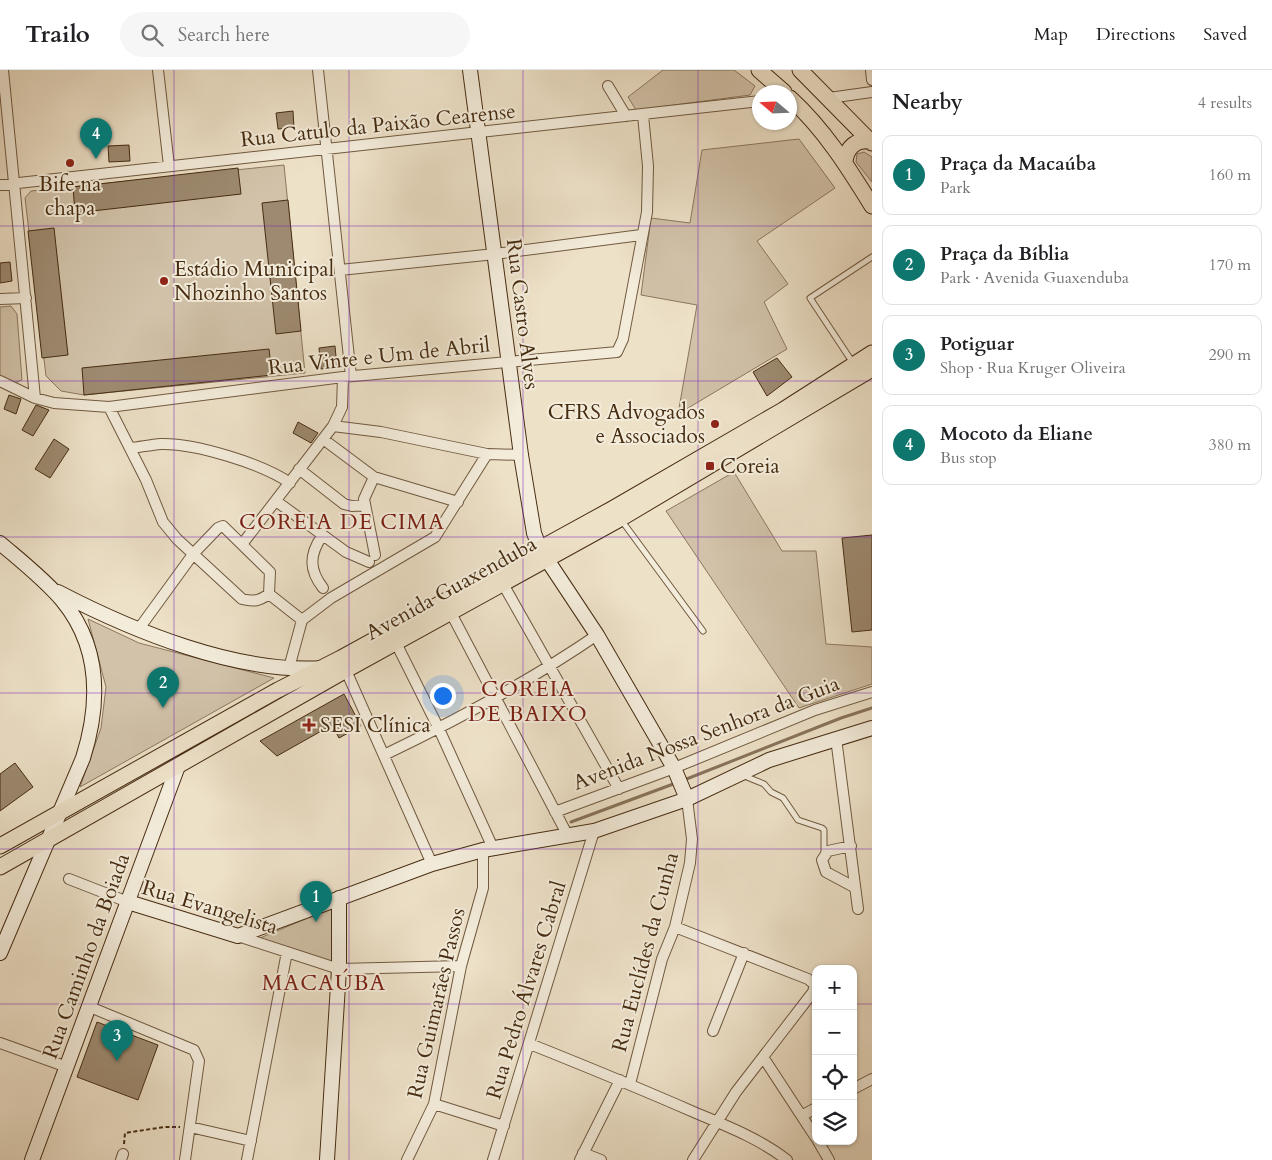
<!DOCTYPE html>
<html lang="en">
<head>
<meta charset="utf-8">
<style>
  :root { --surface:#fff; --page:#f6f6f6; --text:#202124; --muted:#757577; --line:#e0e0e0; --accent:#0f766e }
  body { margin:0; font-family:Cardo,serif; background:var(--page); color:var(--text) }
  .controls { position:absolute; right:15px; bottom:15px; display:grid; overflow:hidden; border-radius:10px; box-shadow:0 1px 4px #0004 }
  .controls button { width:45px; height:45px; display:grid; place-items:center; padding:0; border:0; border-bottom:1px solid var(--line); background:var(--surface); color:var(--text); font:25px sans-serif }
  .compass { position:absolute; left:752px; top:15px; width:45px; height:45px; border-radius:50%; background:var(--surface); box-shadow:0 1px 4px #0004; rotate:289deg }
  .you { position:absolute; left:442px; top:625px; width:18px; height:18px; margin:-12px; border:4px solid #fff; border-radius:50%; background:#1a73e8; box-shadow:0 0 0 8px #1a73e833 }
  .badge { display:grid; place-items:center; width:32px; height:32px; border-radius:50%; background:var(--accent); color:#fff; font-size:16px; font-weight:700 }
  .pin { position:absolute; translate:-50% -41px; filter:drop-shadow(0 1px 2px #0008) }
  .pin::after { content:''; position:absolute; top:26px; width:18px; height:15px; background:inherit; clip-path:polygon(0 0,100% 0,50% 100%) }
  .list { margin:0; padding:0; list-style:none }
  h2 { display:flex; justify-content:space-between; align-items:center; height:65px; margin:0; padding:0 20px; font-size:21px }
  h2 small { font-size:16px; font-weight:400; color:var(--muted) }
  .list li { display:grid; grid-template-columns:32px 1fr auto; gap:15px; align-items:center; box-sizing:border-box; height:80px; margin:0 10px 10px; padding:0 10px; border:1px solid var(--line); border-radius:10px }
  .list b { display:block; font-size:19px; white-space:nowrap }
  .list p { margin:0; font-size:16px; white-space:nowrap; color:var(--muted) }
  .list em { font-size:16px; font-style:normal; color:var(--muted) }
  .icon { flex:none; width:28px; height:28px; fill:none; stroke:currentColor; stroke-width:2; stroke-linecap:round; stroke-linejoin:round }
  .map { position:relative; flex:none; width:872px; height:1090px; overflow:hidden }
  header { display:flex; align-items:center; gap:30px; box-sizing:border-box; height:70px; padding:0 25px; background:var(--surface); border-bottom:1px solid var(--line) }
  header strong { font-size:24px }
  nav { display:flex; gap:28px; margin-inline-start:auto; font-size:18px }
  .search { width:350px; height:45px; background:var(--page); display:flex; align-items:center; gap:12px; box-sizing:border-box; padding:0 18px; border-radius:28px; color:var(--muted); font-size:19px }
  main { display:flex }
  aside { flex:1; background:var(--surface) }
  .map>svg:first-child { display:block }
  .green { fill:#d1c2a9; stroke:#8c775d }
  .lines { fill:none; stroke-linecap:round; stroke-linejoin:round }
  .stream { stroke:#88735a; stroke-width:3 }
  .building { fill:#9d8a70; stroke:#462c11 }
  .lane-casing { stroke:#70593f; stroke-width:7 }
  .street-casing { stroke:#70593f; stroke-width:12 }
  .secondary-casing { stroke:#462c11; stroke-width:16 }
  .primary-casing { stroke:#462c11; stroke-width:17 }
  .path { stroke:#462c11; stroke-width:2; stroke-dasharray:4 2.5; stroke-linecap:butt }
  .lane { stroke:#f3ecdb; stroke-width:5 }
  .street { stroke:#f3ecdb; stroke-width:10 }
  .secondary { stroke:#f3ecdb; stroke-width:14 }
  .primary { stroke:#ede1c8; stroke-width:15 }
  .grid { fill:none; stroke:#7b2cbf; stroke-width:1; stroke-opacity:0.55 }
  .poi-dot { fill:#8f2418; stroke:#f3ecdb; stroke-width:2 }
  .labels { text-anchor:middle; stroke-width:4; stroke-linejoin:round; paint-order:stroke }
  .street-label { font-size:21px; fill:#462c11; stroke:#f3ecdb }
  .poi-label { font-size:21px; fill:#462c11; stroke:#f3ecdb; text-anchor:start }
  .neighbourhood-label { font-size:22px; letter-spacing:1px; fill:#7a1f14; stroke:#f3ecdb }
</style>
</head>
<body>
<header>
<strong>Trailo</strong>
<div class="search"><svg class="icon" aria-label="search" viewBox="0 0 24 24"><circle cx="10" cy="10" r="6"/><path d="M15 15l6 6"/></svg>Search here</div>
<nav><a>Map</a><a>Directions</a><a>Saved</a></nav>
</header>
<main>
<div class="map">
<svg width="872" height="1090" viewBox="0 0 872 1090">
  <rect width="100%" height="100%" fill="#ede1c8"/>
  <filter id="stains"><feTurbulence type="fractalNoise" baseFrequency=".004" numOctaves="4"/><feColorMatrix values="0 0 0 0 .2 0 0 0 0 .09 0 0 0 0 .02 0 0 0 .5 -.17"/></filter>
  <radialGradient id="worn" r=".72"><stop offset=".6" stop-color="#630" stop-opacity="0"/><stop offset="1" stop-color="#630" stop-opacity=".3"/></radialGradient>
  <path class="green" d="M663 0H734L755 16 750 25 636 40 628 27Z
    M799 69 835 118 757 171 788 214 764 232 787 279 678 344 697 235 641 225 651 148 690 153 702 80Z
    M864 82 872 87V112L856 92 857 84Z
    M284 95 305 303 84 325 61 321 46 306 25 128 31 121Z
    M11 236 17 244 22 310 14 313 0 306V237Z
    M734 402 782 481H816L826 574 872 577V614L799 638 666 441Z
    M88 549 139 573 274 608 80 717 101 658 106 617Z
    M334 837V893L260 868Z"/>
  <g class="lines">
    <path class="stream" d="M684 710 841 648 872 638
      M571 752 676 713"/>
  </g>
  <path class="building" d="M293 41 294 58 278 59 276 43Z
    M129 75 130 91 109 92 108 76Z
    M238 98 241 124 75 143 73 117Z
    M288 130 301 261 276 264 262 133Z
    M54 158 68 285 42 288 28 161Z
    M10 192 12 211 0 213V193Z
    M335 276 337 297 321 299 319 278Z
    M269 279 272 305 84 325 82 298Z
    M777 288 792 307 767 326 753 302Z
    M9 325 21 329 16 344 4 339Z
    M36 335 49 340 33 366 22 360Z
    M298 352 318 363 311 373 293 363Z
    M54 369 69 379 50 408 35 399Z
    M872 465V560L852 562 842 468Z
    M344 624 361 656 339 668 332 655 277 686 260 671Z
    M15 693 33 717 0 741V704Z
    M97 952 158 975 138 1030 77 1007Z"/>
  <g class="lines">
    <defs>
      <path id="lane" d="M853 293 810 228 872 187
        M622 451 703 561
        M742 705 764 714 771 722 783 728 798 750 822 758 824 760V784"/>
      <path id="street" d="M3 0 35 328
        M158 0 169 96
        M318 0 351 306
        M871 0 872 10
        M608 16 626 46
        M829 28 872 22
        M0 115 760 31
        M340 200 495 184 641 165
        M0 229 26 228
        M0 311 35 328 54 333 109 337 343 307 617 282 623 269 647 142 648 96 643 45
        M109 337 146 410 163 452 177 469 242 529C254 532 259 531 269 524L302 550
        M333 356 381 362 487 384
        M323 369 374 407 458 432
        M130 378C140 377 150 375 161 374 195 373 263 394 290 413
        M299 399 344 434 352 436 365 435
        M374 407 364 429 375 485
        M276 431 346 482 369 492
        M322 466C309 485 309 500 323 518
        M243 473 333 356 342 337 343 307
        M503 514 619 719
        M451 543 568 766
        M138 560 194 483 218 458 223 456 270 502 269 524
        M396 573 439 659 493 778
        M344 596 432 794
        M289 598 302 550 331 528 435 467 487 384 521 385
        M836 668 858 839
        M384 685C457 650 530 611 597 565
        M555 742 674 698 815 640 872 622
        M851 776 828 781 822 790 826 802 854 817
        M69 809 128 832
        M675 857 808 909 815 915 813 922 736 1022 693 1090
        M238 866 339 899 461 896
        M90 937 194 980 199 991 185 1090
        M713 961 744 883
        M0 973 67 997
        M530 974C585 996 641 1019 696 1043 727 1056 760 1069 787 1090
        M763 987 816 1068
        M630 1014 662 889 675 857 690 793 692 769 687 729
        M853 1019 872 1009
        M434 1034 504 1056
        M803 1045 816 1038
        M190 1057 251 1071
        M818 1071 829 1090
        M583 1083 601 1090
        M121 1090 123 1084
        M247 1090 287 882
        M407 1090 434 1034 461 896 483 818V780
        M493 1090 594 761
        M580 1090 620 1010"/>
      <path id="secondary" d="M470 0 521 385 534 463 540 479 597 565 674 698 687 729
        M0 473C21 491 44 509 62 530 101 577 100 634 83 688L0 883
        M58 522C133 561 237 604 323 598
        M128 832 238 866 432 794 483 780 594 761 687 729 769 690 872 658
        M32 1090 178 696
        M327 1090 339 899V828"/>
      <path id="primary" d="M759 0 784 22
        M800 0 872 73
        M790 28C824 59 848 97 872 136
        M845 91C847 77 856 69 871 71
        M0 776 278 620 341 588 612 439 783 340 872 283
        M0 797 346 600 620 449 872 299"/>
    </defs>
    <use href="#lane" class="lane-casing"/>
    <use href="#street" class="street-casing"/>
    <use href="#secondary" class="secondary-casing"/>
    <use href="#primary" class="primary-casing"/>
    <path class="path" d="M124 1074 125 1063 164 1057H180"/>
    <use href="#lane" class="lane"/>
    <use href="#street" class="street"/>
    <use href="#secondary" class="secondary"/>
    <use href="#primary" class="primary"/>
  </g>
  <path class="grid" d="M174 0V1090M349 0V1090M523 0V1090M698 0V1090M0 156H872M0 311H872M0 467H872M0 623H872M0 779H872M0 934H816M853 934H872"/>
  <g class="poi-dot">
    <circle cx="70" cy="93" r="5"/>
    <circle cx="164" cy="211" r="5"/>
    <circle cx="715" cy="354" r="5"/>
    <rect x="705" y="391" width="10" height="10" rx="2.5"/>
    <path d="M306.5 647.5h5v5h5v5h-5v5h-5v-5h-5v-5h5z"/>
  </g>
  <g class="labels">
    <g class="street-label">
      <text transform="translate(378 55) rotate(-6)" y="7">Rua Catulo da Paixão Cearense</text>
      <text transform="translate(523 244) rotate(83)" y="7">Rua Castro Alves</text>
      <text transform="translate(379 286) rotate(-6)" y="7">Rua Vinte e Um de Abril</text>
      <text transform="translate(451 518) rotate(-29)" y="7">Avenida Guaxenduba</text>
      <text transform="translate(706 663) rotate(-21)" y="7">Avenida Nossa Senhora da Guia</text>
      <text transform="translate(210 837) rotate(17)" y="7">Rua Evangelista</text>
      <text transform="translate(645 882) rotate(-75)" y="7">Rua Euclídes da Cunha</text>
      <text transform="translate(86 886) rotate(-70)" y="7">Rua Caminho da Boiada</text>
      <text transform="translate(526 920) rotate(-73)" y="7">Rua Pedro Álvares Cabral</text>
      <text transform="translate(436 933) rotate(-77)" y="7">Rua Guimarães Passos</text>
    </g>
    <g class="poi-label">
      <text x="70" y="121" text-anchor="middle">Bife na<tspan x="70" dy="24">chapa</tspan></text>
      <text x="174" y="206">Estádio Municipal<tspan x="174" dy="24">Nhozinho Santos</tspan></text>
      <text x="705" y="349" text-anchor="end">CFRS Advogados<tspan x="705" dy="24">e Associados</tspan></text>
      <text x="720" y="403">Coreia</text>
      <text x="320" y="662">SESI Clínica</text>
    </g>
    <g class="neighbourhood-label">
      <text x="342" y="459">COREIA DE CIMA</text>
      <text x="528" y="626">COREIA<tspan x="528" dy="25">DE BAIXO</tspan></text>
      <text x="324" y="920">MACAÚBA</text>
    </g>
  </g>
  <rect width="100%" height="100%" filter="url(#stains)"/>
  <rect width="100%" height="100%" fill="url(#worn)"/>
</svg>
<div class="controls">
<button>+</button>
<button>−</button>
<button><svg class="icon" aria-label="locate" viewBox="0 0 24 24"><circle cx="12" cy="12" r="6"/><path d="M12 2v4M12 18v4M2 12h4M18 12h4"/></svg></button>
<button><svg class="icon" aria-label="layers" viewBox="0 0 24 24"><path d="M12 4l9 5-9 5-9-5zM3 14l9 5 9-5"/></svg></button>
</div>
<svg class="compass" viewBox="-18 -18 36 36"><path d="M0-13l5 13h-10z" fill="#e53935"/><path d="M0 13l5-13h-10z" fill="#757577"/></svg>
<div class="you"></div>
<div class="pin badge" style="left:316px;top:852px">1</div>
<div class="pin badge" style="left:163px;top:638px">2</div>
<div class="pin badge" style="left:117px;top:991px">3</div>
<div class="pin badge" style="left:96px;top:89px">4</div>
</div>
<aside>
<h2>Nearby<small>4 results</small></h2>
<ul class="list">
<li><span class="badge">1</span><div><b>Praça da Macaúba</b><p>Park</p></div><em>160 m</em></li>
<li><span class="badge">2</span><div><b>Praça da Bíblia</b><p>Park · Avenida Guaxenduba</p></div><em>170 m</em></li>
<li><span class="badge">3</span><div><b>Potiguar</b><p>Shop · Rua Kruger Oliveira</p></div><em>290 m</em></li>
<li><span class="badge">4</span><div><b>Mocoto da Eliane</b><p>Bus stop</p></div><em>380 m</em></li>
</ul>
</aside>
</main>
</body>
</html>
